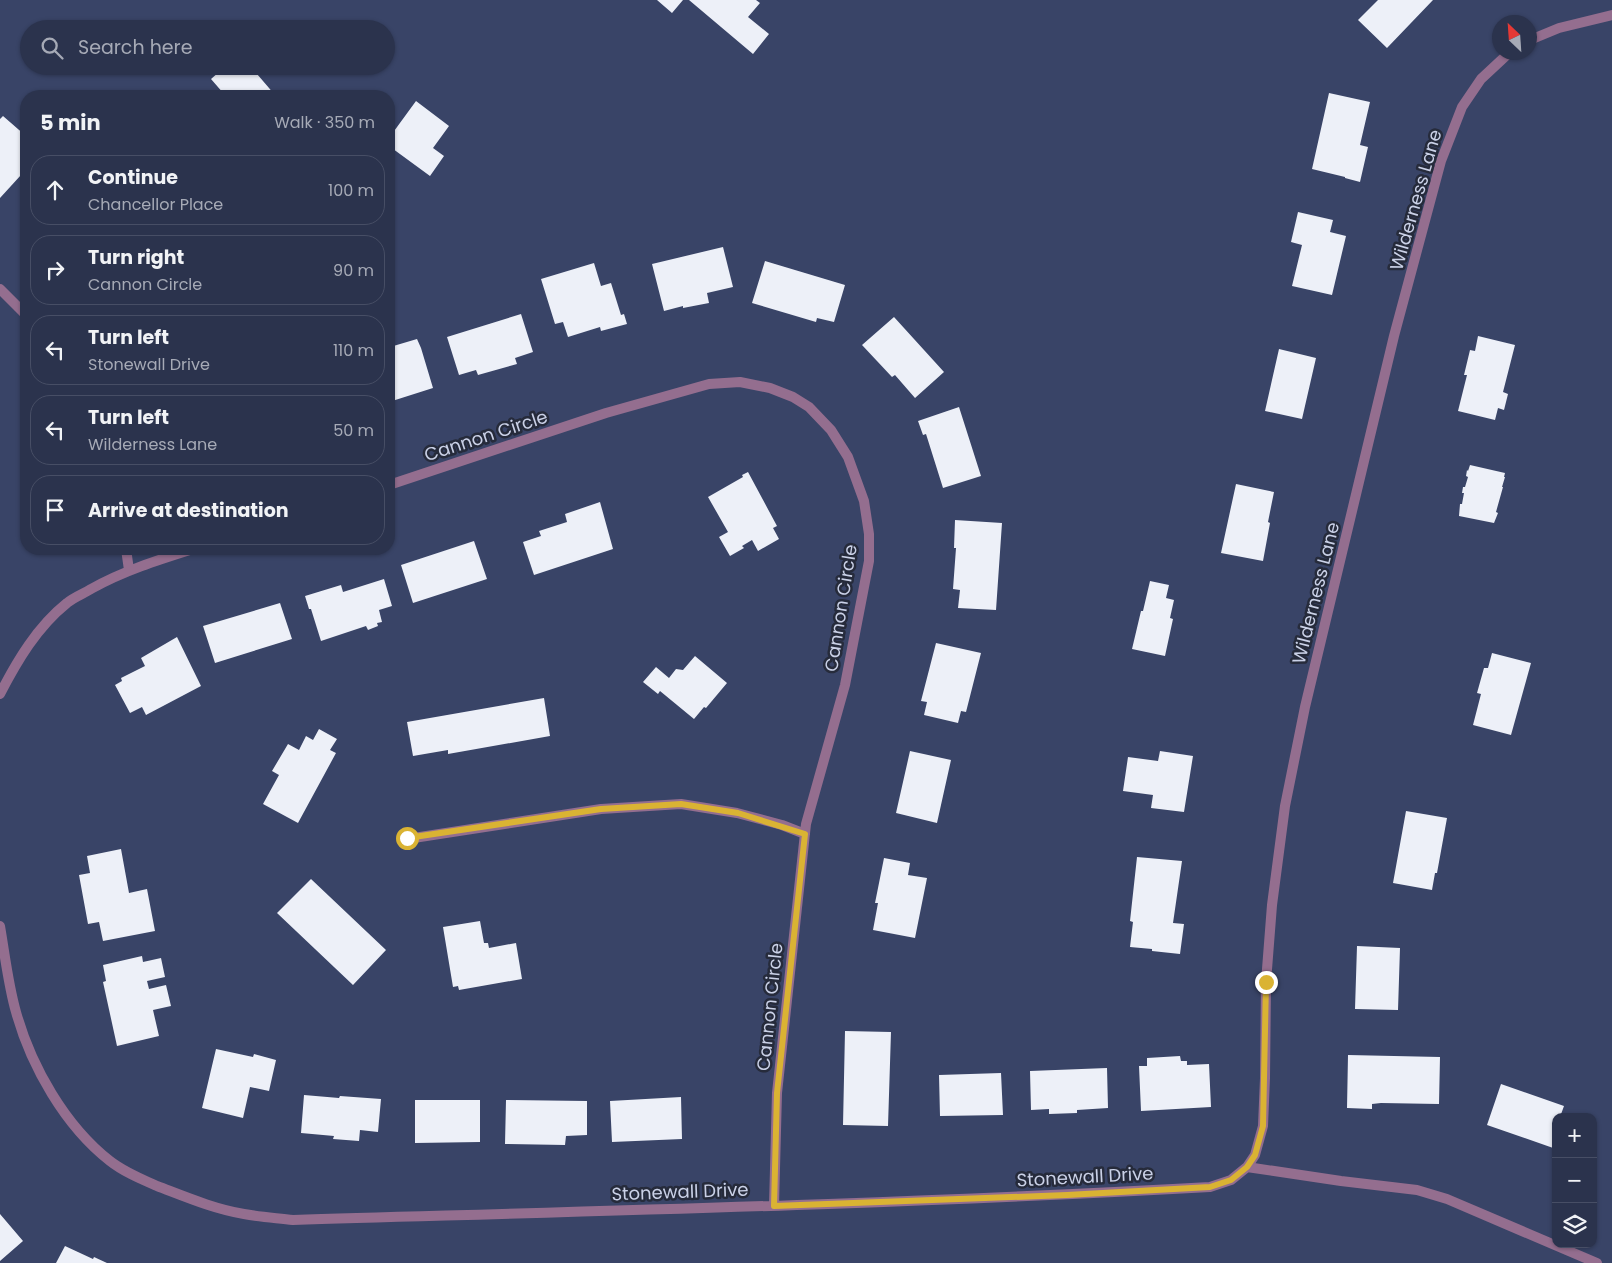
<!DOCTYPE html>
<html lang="en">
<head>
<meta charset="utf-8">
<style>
  :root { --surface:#2b334d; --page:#333b54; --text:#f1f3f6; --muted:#a6aab6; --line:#474e65 }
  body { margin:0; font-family:Poppins,sans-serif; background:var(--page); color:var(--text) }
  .controls { position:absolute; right:15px; bottom:15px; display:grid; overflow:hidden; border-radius:10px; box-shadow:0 1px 4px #0004 }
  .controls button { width:45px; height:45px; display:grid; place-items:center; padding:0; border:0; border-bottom:1px solid var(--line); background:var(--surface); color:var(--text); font:25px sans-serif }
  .compass { position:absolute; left:1492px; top:15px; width:45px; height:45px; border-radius:50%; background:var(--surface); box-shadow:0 1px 4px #0004; rotate:335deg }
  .stop { position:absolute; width:15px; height:15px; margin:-11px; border:4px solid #dab333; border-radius:50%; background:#fff }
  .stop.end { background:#dab333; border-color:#fff; box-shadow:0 1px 5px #0008 }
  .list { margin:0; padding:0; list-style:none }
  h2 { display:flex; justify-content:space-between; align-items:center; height:65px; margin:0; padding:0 20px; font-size:21px }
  h2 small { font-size:16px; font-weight:400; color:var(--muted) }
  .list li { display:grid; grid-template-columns:32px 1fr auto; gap:15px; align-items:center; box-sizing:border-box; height:70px; margin:0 10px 10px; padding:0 10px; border:1px solid var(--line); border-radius:20px }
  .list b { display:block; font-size:19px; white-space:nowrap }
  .list p { margin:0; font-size:16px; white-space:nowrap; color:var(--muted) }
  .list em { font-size:16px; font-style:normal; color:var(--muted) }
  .icon { flex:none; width:28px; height:28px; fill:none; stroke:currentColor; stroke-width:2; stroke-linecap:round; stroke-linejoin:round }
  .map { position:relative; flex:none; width:1612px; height:1263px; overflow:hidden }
  .search { position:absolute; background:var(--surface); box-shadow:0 1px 4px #0004; left:20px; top:20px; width:375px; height:55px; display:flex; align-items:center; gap:12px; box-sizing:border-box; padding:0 18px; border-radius:28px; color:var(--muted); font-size:19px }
  .panel { position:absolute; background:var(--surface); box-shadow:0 1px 4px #0004; left:20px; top:90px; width:375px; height:465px; border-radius:20px }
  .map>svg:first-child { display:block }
  .building { fill:#edf0f8 }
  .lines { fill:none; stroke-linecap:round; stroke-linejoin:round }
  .minor { stroke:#946e8f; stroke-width:10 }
  .route { stroke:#dab333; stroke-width:6 }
  .labels { text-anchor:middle; stroke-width:5; stroke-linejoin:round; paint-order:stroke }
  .street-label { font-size:18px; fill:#cad1e7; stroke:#262b3b }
</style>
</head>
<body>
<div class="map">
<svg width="1612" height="1263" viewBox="0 0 1612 1263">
  <rect width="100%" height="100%" fill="#394467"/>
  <path class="building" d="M657 0H683L672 13Z
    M689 0H756L760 3 748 17 769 34 753 54Z
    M1378 0H1433L1387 48 1358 20Z
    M226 66H259L262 70 257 74 275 95 221 96 224 94 211 79Z
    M1329 93 1370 102 1360 145 1368 147 1360 182 1345 178V177L1312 169Z
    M416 101 449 126 433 148 444 156 430 176 389 146V138Z
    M3 116 26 136V180L21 175 0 198V119Z
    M1298 212 1333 220 1330 232 1346 236 1332 295 1292 286 1302 245 1291 242Z
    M723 247 733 287 707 293 709 303 683 308V306L664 311 652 264Z
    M765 261 845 285 834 322 817 318 816 322 752 303Z
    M594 263 601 286 611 283 621 315 624 314 627 324 601 331 600 327 568 337 563 322 555 324 541 279Z
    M521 314 533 352 515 358 517 364 478 375 476 370 459 375 447 337Z
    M894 317 944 372 915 398 895 375 892 377 862 345Z
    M1478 336 1515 345 1503 392 1508 394 1504 410 1498 408 1495 420 1458 411 1467 375H1464L1470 350 1475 351Z
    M417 339 421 348 433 388 389 402V358L393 357 390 347Z
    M1279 349 1316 358 1302 419 1265 411Z
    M959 407 981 476 943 488 926 434 923 435 918 421Z
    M1470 465 1505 473 1504 477H1505L1502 487H1503L1496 512 1498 513 1494 523 1459 516 1460 504H1462L1464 493H1462L1463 487H1465L1468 477 1466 476 1467 470 1468 471Z
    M748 472 777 526 773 528 779 539 758 551 752 540 742 546 744 548 730 556 719 537 728 532 708 497 743 477 742 475Z
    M1236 484 1274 492 1268 522 1270 523 1263 561 1221 553Z
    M600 502 613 549 534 575 523 542 541 536 539 531 567 522 565 514Z
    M955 520 1002 523 996 610 958 608 960 590 953 589 956 548H954Z
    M474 541 487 579 413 603 401 565Z
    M384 579 392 606 379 610 382 622 377 623 378 626 368 630 366 626 321 641 311 609H309L305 596 341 585 343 592Z
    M1150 581 1169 585 1166 598 1174 600 1170 618 1173 619 1165 656 1132 649 1141 611H1143Z
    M280 603 292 639 215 663 203 626Z
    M177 637 201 686 146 715 142 707 130 713 115 685 122 681 121 678 145 666 141 658Z
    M936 643 981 653 966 712 961 711 958 723 924 715 927 702 921 701Z
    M1492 653 1531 663 1511 735 1473 725 1481 694 1477 693 1484 668H1488Z
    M695 656 727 683 706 708 704 707 694 719 660 691 658 694 643 682 656 667 669 678 676 669 683 670Z
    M544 698 550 736 448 754V750L413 756 407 722Z
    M319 729 337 739 330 750 336 753 298 823 263 804 279 775 272 771 288 744 299 750 306 736 313 740Z
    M910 751 951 760 937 823 896 813Z
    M1160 751 1193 756 1184 812 1151 808 1153 795 1123 791 1128 757 1158 761Z
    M1406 811 1447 818 1437 873H1435L1432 890 1393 883Z
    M121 849 129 893 147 889 155 931 103 941 99 922 88 924 79 875 90 873 87 856Z
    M1137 857 1182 861 1173 923 1184 924 1180 954 1152 951V949L1130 947 1133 922 1130 921Z
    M884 858 910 863 908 875 927 878 915 938 873 930 878 903H875Z
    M311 879 386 950 353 985 277 913Z
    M480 921 484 943H488L489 948 516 943 522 979 459 990 458 986 453 987 443 927Z
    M1357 946 1400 948 1398 1010 1355 1009Z
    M142 956 143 962 161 958 165 977 147 981 149 989 166 985 171 1006 153 1010 159 1036 117 1046 103 982 106 981 103 965Z
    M845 1031 891 1032 888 1126 843 1125Z
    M216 1049 253 1057 254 1054 276 1060 269 1091 250 1087 243 1118 202 1108Z
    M1348 1055 1440 1057 1439 1104 1381 1103 1372 1104V1109L1347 1108Z
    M1180 1056 1181 1061H1187V1065L1209 1064 1211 1107 1141 1111 1139 1066H1147V1058Z
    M1107 1068 1108 1108 1077 1110V1113L1049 1114V1109L1031 1110 1030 1071Z
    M1001 1073 1003 1115 940 1116 939 1075Z
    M1501 1084 1564 1106 1560 1117H1556V1149L1487 1125Z
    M304 1095 339 1098 340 1096 381 1099 378 1132 360 1130 359 1141 333 1139 334 1136 301 1133Z
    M681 1097 682 1139 612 1142 610 1101Z
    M415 1100H480V1142L415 1143Z
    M506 1100 587 1101V1135L566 1136 565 1145 505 1144Z
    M0 1214 23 1241 0 1261Z
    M65 1246 93 1259 94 1257 107 1263H56Z"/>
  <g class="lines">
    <path class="minor" d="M1530 40 1559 28 1612 15
      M0 289 26 315
      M389 485 606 413 709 384 740 382 770 388 793 397 809 407 831 430 848 457 864 501 869 534V561L845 685 806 824 777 1093 774 1206
      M126 549 129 570
      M0 694C17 661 37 627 67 603 74 597 83 594 91 589 123 571 158 560 193 549
      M407 839 601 809 681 804 737 813 782 825 805 834
      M0 926C5 955 8 984 16 1012 31 1066 65 1126 110 1161 124 1172 141 1179 157 1186 186 1197 214 1209 244 1214 260 1217 277 1218 293 1220 599 1211 905 1204 1210 1187L1231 1180 1247 1167 1341 1181 1417 1190 1447 1199 1597 1263
      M1247 1167 1255 1155 1263 1126 1265 1078 1266 982 1272 905 1285 806 1305 707 1394 336 1441 161 1462 107 1481 79 1510 52"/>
  </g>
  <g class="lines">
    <path class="route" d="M407 838 601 809 681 804 738 813 805 834 777 1093 774 1206 1067 1195 1210 1187 1231 1180 1247 1167 1255 1155 1263 1126 1266 982"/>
  </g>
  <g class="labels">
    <g class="street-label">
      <text transform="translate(1416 200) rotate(-74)" y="6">Wilderness Lane</text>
      <text transform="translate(486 436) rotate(-18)" y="6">Cannon Circle</text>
      <text transform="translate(1316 593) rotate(-76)" y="6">Wilderness Lane</text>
      <text transform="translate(841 608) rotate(-81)" y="6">Cannon Circle</text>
      <text transform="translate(770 1007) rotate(-84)" y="6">Cannon Circle</text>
      <text transform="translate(1085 1177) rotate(-3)" y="6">Stonewall Drive</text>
      <text transform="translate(680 1192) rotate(-2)" y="6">Stonewall Drive</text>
    </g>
  </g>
</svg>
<div class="controls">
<button>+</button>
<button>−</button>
<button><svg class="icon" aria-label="layers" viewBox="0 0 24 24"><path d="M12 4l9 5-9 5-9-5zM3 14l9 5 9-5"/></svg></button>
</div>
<svg class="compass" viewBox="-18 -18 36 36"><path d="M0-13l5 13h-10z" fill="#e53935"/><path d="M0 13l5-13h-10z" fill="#a6aab6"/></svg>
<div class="stop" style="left:407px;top:838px"></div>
<div class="stop end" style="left:1266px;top:982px"></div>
<div class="search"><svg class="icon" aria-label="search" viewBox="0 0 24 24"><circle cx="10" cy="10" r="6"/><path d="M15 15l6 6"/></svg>Search here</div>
<section class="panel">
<h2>5 min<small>Walk · 350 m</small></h2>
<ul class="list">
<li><svg class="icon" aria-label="ahead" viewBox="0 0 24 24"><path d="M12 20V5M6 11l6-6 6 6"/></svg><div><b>Continue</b><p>Chancellor Place</p></div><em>100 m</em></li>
<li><svg class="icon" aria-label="right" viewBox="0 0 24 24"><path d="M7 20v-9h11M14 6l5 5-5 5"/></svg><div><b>Turn right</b><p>Cannon Circle</p></div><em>90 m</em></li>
<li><svg class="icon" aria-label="left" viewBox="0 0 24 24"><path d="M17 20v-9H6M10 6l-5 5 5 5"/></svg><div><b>Turn left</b><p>Stonewall Drive</p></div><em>110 m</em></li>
<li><svg class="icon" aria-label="left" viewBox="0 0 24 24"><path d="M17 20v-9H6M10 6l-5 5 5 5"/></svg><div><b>Turn left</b><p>Wilderness Lane</p></div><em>50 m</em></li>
<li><svg class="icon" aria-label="arrive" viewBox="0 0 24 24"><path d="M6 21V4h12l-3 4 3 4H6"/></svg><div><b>Arrive at destination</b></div></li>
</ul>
</section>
</div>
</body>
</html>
